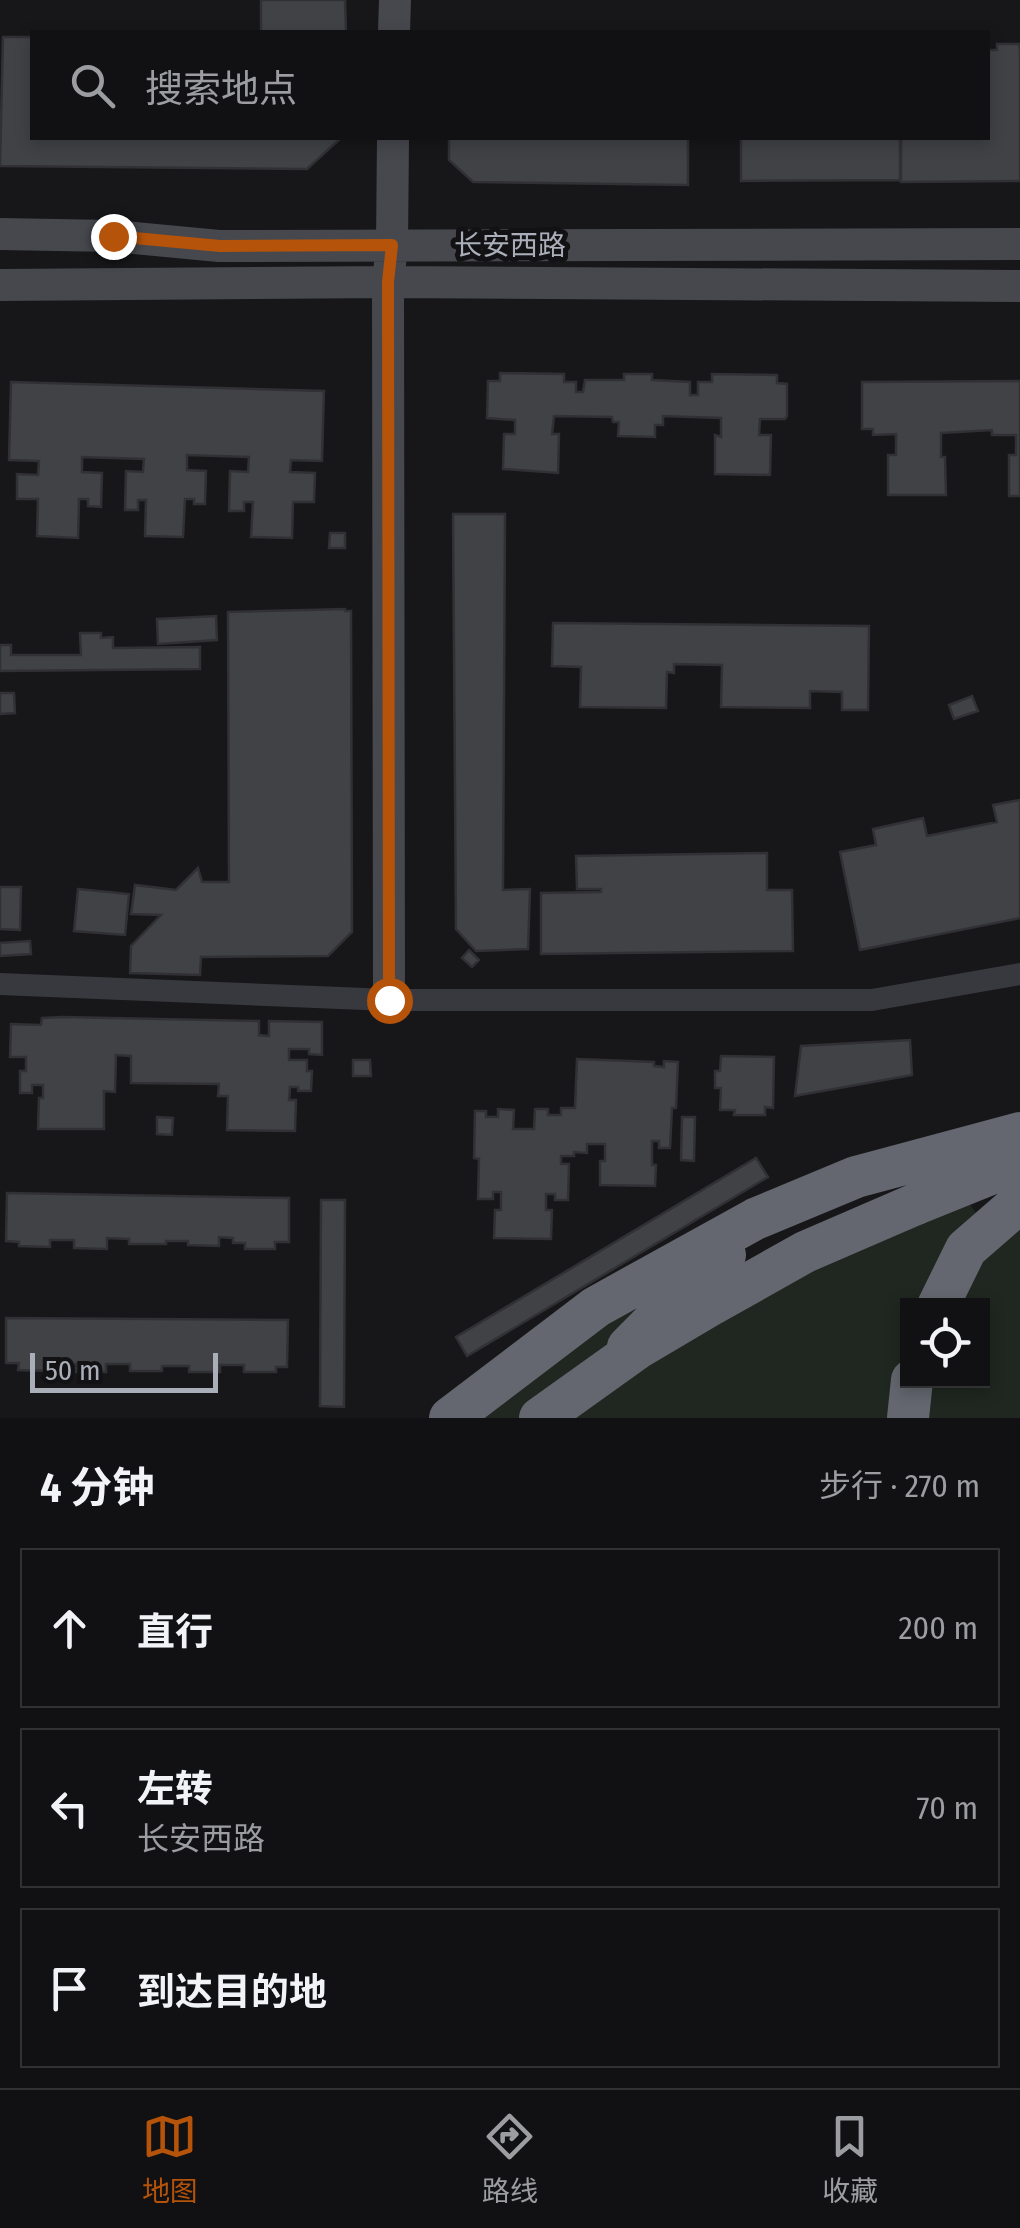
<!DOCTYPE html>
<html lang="zh">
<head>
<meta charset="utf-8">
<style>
  :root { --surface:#111113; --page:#1a1a1c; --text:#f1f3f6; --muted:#9c9da0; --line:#303133; --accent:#b45309 }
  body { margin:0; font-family:"Fira Sans Condensed","Noto Sans SC",sans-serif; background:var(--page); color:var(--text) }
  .controls { position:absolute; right:30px; bottom:30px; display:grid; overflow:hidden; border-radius:0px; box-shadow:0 5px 15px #0003 }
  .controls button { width:90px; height:90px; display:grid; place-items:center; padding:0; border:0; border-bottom:2px solid var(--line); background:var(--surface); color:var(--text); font:50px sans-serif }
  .scale { position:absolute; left:30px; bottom:25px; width:188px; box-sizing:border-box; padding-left:10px; border:5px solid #a9aeb9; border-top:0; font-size:28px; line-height:35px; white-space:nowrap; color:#a9aeb9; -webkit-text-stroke:8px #121214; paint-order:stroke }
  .stop { position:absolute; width:30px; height:30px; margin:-22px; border:8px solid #b45309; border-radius:50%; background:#fff }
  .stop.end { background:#b45309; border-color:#fff; box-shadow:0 2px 10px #0008 }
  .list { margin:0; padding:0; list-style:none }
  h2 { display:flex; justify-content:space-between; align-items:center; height:130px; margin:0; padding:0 40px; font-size:42px }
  h2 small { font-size:32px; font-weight:400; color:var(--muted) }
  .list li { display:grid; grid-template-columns:65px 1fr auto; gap:30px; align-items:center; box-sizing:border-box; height:160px; margin:0 20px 20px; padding:0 20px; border:2px solid var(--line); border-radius:0px }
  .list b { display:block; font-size:38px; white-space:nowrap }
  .list p { margin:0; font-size:32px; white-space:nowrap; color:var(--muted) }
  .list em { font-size:32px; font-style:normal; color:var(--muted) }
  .icon { flex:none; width:55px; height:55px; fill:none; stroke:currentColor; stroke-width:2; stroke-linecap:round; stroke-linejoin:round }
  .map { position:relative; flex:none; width:1020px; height:1418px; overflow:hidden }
  .search { position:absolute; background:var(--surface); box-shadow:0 5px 15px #0003; left:30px; right:30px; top:30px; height:110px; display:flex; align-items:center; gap:25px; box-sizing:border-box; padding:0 35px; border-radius:0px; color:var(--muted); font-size:38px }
  .sheet { height:670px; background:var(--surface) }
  nav { display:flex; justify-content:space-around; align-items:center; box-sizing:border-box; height:140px; border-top:2px solid var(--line); background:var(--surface); font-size:28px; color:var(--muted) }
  nav a { display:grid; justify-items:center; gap:5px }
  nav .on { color:var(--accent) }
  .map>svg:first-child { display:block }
  .green { fill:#1f2720; fill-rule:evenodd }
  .building { fill:#414246; stroke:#313135; stroke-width:2.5 }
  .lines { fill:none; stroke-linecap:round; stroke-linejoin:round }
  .street { stroke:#38393e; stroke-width:22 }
  .secondary { stroke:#46484e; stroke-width:32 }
  .highway { stroke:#64676f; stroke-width:42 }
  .highway-bridge { stroke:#64676f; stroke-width:42 }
  .route { stroke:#b45309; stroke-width:12 }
  .labels { text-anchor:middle; stroke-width:10; stroke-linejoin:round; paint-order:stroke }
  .street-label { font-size:28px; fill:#a9aeb9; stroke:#121214 }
</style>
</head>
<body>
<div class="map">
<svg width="1020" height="1418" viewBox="0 0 1020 1418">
  <rect width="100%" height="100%" fill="#171719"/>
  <path class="green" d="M967 1200 994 1239 1020 1224V1418H465L595 1323ZM908 1306H982V1380H908Z"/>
  <path class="building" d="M261 0H345L346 32H261Z
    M3 37H32V138H341L307 169 0 166Z
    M997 44H1019L1020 50V181L901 182V138H988V50H997Z
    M449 138H688V185L473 182 449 160Z
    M741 138H900V180L741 181Z
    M500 373 564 374V382H576V392H583L585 380H624V374H652V380L690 382V395H698V382H712V374L777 375V383L787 384V416L785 419H760L759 435H771L770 475 715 474V435L721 437V418L663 416V425H655V437L618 436 619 422H613L612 417 554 416 552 434H559L558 473 503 469 504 434H515V420L487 418 488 381H500Z
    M1020 381V496H1009V455H1016V435H992V430L941 433V457H945L946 495H888V455H896V434L873 435V429H862V382Z
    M11 382 324 391 322 461 291 460 290 472 315 473 314 502H293L292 538 251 537 253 502H244V511H229L230 471 248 472 249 457 187 455V470L206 471 205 504H194V499H185L183 537 145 536 146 500H138V510H125L126 471 143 472 144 459 82 457V472L102 473 101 507 88 506V499H79L78 538 37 536 38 499H17V474L38 475 39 461 9 460Z
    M453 514H505L503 890 530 889 528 949 476 951 456 929Z
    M330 533H345V548H329Z
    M345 609V611H351L352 932 328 956 201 957 200 975 130 973 131 946 161 915 131 914 135 885 176 890 198 868 202 882H229L228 612Z
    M216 616 217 640 158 644 157 619Z
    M553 623 869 626 868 710H842V692L810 691V708L721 707 722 665 674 664V673L667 672 666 708 580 707 581 667 552 666Z
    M80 633H101V638L113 637V648L200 647V669L0 671V645H11V655H81Z
    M0 693H14L15 713 0 714Z
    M972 696 978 711 954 719 949 705Z
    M1020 800V918L860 950 840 852 876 845 873 829 923 818 927 836 997 822 993 805Z
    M767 853V890H792L793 951 541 954V893L601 892V889H577L576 856Z
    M0 887H21L20 930 0 929Z
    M78 889 129 894 125 935 74 931Z
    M30 941 31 954 0 956V943Z
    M469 950 479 960 472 967 462 958Z
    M62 1017 259 1021V1035L269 1036V1021L322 1022V1055L309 1054V1049H289V1060H307V1071H312L311 1091H298V1087H290L289 1100H296L295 1131 227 1130 228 1096H218L219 1084 131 1083V1056L116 1055 115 1092 104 1091V1129H38L39 1098H43V1085H32V1093H20V1071H26V1057H10L11 1024 41 1025 42 1018Z
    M910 1040 912 1075 795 1096 801 1046Z
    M721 1056 774 1057 773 1108 765 1107V1115H734L735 1110H720L721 1088H715V1071H720Z
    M577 1059 654 1062V1066L664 1067V1061L678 1062 676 1108H672L670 1148H659V1141H652V1165H656L655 1186 600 1185V1161H605V1144H587V1153L574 1152V1156H561V1164H569L568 1200H555V1194H546V1210H552L551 1239 494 1238 495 1210H501V1192H493V1199H478L479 1159 474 1158 475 1111H486V1117H498V1109L514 1110 513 1129H534L535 1109H548V1115H561V1108H575Z
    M353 1060H370L371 1076H353Z
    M157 1117 173 1118 172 1135 157 1134Z
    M682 1117H695L694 1161 681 1160Z
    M756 1158 768 1177 467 1356 456 1337Z
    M7 1193 289 1198V1242H275V1249H245V1243H233V1238L219 1237V1246L188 1245V1241H166V1244H129V1239L107 1238V1249L74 1248V1240H50V1247L19 1246V1242L6 1241Z
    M321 1200H345L344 1407 320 1406Z
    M6 1318 288 1320 287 1367H276V1372H244V1365H220V1372H189V1366H162V1371H130V1364H106V1372H76V1364H48V1371L18 1370 19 1363H6Z"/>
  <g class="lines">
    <path class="street" d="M0 984 389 1000H872L1020 974"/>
    <path class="secondary" d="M394 32 395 0
      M0 234 113 236 219 246 1020 244
      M0 285 388 282 1020 286
      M389 1000 388 282 392 245 393 138"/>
    <path class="highway" d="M916 1204 1020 1162
      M938 1306 966 1249 1020 1202
      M628 1347 713 1261 725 1255
      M450 1418 596 1307 755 1219 856 1177 1020 1133
      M908 1418 912 1380"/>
    <path class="highway-bridge" d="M540 1418 638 1348 709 1306 805 1252 916 1204"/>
  </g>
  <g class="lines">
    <path class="route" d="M113 236 220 246 392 245 388 282 389 1000"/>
  </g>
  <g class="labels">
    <g class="street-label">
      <text x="510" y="255">长安西路</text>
    </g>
  </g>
</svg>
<div class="controls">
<button><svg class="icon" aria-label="locate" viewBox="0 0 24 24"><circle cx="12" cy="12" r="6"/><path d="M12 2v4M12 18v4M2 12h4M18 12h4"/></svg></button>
</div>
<div class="scale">50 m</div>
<div class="stop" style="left:389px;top:1000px"></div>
<div class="stop end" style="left:113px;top:236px"></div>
<div class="search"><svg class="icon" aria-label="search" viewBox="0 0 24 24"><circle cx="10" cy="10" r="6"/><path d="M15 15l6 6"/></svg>搜索地点</div>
</div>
<section class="sheet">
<h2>4 分钟<small>步行 · 270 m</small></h2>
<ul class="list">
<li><svg class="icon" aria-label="ahead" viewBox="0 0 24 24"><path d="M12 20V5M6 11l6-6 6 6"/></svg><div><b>直行</b></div><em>200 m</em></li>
<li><svg class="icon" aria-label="left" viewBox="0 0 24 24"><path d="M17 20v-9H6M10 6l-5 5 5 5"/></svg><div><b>左转</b><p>长安西路</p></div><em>70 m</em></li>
<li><svg class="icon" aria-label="arrive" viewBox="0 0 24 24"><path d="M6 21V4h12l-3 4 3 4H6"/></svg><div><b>到达目的地</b></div></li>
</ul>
</section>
<nav>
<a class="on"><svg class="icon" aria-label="map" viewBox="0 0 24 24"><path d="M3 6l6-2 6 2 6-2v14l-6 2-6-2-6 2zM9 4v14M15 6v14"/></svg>地图</a>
<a><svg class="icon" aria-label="directions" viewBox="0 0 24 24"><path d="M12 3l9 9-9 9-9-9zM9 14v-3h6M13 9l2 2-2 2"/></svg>路线</a>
<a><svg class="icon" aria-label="saved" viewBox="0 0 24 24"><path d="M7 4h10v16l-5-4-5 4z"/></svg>收藏</a>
</nav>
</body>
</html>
